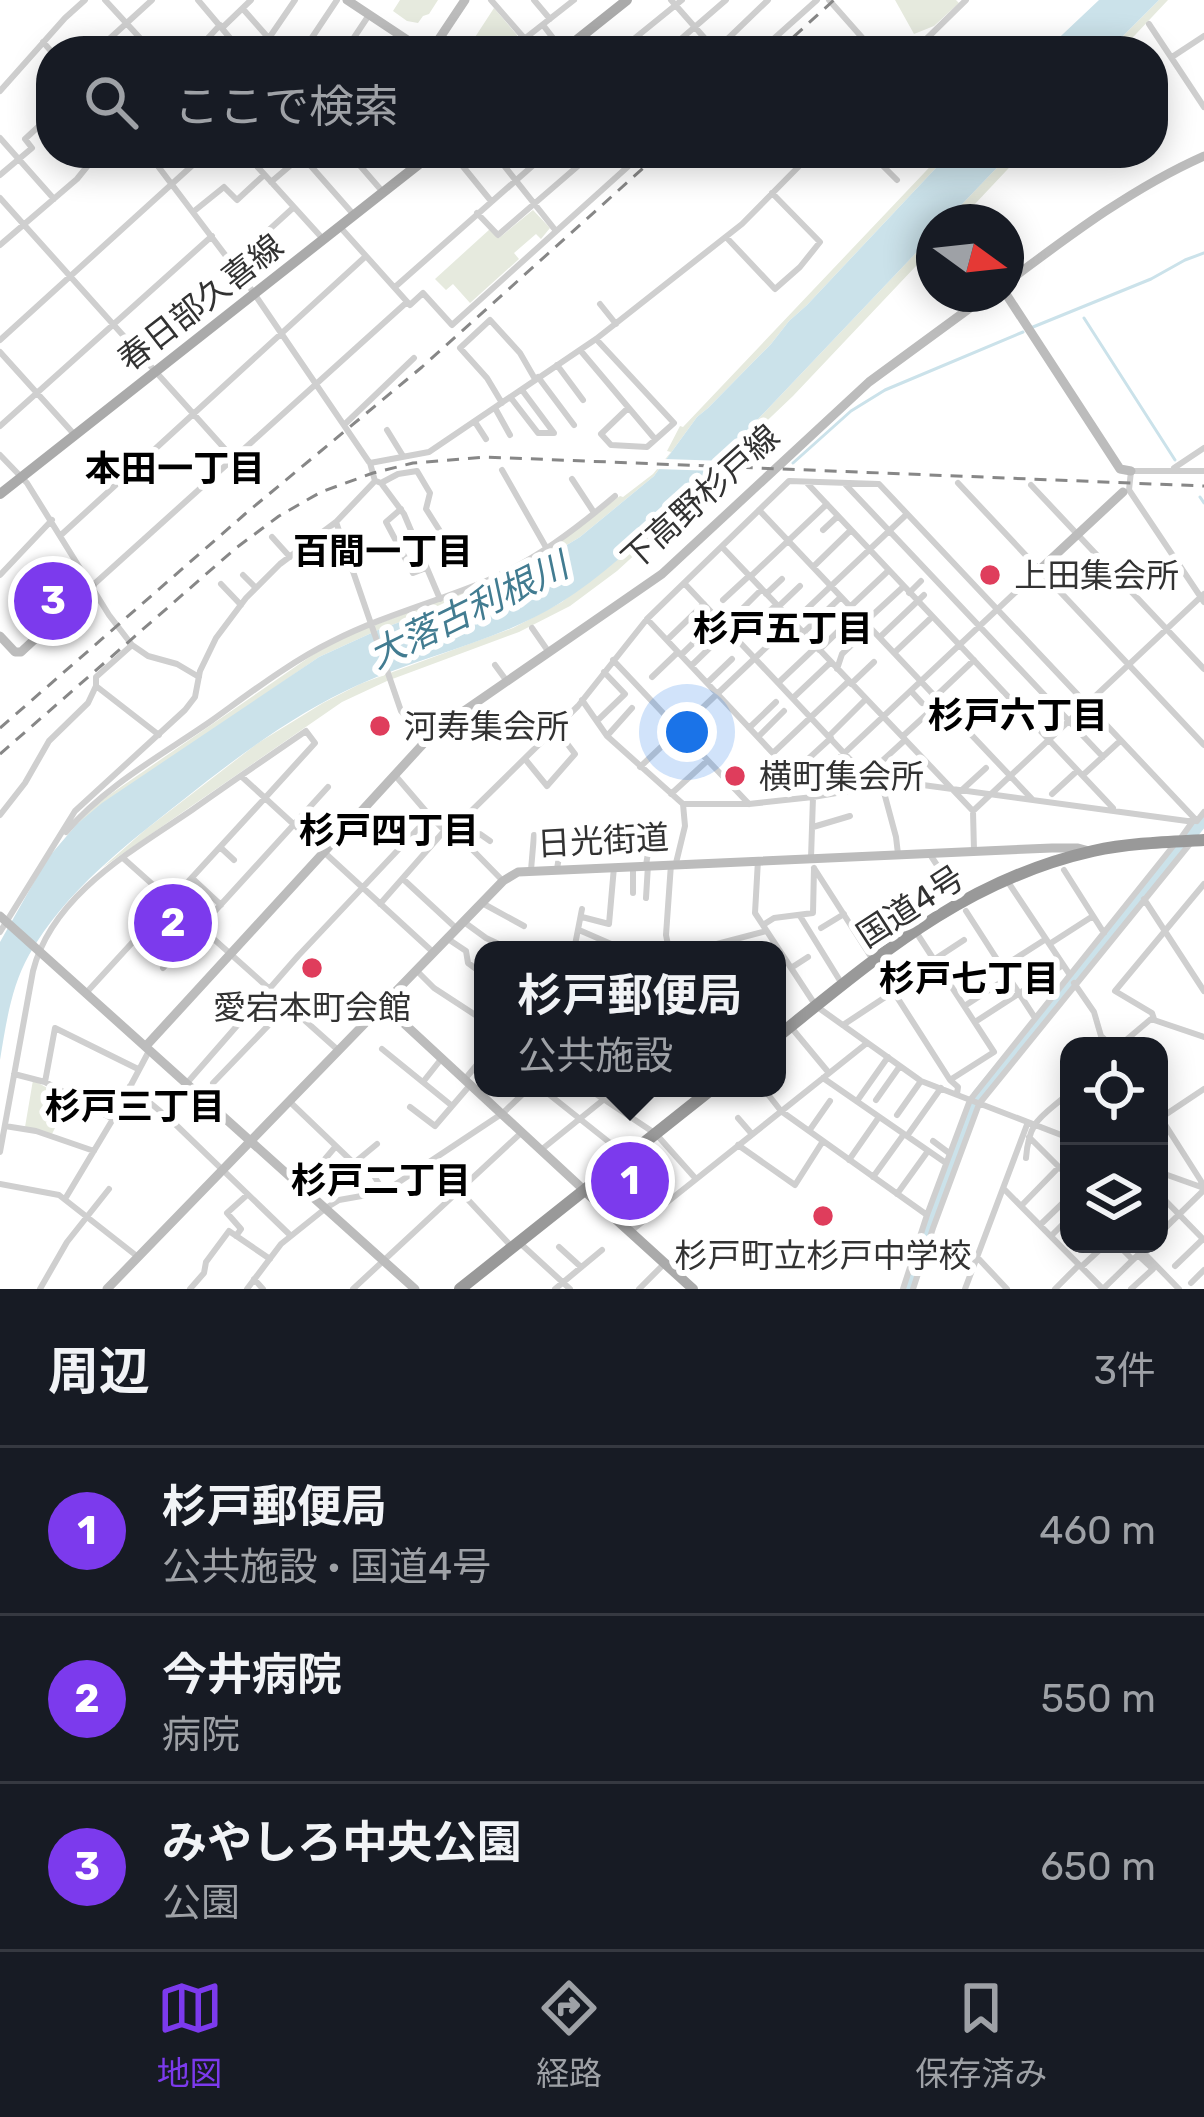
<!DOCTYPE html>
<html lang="ja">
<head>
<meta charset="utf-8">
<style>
  :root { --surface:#171b24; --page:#242831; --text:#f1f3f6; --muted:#9ea1a6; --line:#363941; --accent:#7c3aed }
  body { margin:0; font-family:Rubik,"Noto Sans JP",sans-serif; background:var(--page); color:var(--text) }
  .controls { position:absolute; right:36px; bottom:36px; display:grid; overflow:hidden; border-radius:24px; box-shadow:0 6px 30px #0003 }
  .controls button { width:108px; height:108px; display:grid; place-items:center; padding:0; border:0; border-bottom:3px solid var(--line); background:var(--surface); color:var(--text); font:60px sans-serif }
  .compass { position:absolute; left:916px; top:204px; width:108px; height:108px; border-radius:50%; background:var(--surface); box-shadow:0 6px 30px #0003; rotate:105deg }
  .you { position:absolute; left:687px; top:732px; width:42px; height:42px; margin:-30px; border:9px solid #fff; border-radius:50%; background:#1a73e8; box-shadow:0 0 0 18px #1a73e833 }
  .badge { display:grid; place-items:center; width:78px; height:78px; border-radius:50%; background:var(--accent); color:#fff; font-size:39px; font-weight:700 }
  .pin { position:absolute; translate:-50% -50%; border:6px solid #fff; box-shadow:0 3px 12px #0006 }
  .popup { position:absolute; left:474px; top:941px; width:312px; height:156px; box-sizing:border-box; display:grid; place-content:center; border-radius:24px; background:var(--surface); filter:drop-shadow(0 3px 9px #0005); font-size:39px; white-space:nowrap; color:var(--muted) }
  .popup b { font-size:45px; color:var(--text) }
  .popup::after { content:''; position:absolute; left:50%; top:100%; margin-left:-24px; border:24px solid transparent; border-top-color:var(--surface) }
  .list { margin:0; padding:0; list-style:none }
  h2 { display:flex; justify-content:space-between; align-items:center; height:156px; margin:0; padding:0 48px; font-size:51px }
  h2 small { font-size:39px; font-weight:400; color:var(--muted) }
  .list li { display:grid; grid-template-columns:78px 1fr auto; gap:36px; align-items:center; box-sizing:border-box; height:168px; padding:0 48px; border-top:3px solid var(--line) }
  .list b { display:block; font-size:45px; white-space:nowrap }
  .list p { margin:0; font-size:39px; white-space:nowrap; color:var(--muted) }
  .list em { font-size:39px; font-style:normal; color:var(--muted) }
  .icon { flex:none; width:66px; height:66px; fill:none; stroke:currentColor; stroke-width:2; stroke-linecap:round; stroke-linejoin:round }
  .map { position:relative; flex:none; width:1204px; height:1289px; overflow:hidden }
  .search { position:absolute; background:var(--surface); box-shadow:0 6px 30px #0003; left:36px; right:36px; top:36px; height:132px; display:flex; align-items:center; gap:30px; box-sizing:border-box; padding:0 42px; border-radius:48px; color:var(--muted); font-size:45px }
  .sheet { height:660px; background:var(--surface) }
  nav { display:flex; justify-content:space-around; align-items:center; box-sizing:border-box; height:168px; border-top:3px solid var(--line); background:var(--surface); font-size:33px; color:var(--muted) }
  nav a { display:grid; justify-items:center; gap:6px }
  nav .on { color:var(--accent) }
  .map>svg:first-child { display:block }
  .green { fill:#e6eade }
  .water { fill:#cbe2ea }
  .pier { fill:#fff }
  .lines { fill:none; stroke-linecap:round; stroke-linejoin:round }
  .stream { stroke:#cbe2ea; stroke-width:3 }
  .river { stroke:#cbe2ea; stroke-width:12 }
  .street { stroke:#cfcfcf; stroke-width:6 }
  .secondary { stroke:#bcbcbc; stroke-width:9 }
  .primary { stroke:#aaa; stroke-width:10 }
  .highway { stroke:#999; stroke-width:12 }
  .rail { stroke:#878787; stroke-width:3; stroke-dasharray:12 9; stroke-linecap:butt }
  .poi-dot { fill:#df3d5c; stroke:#fff; stroke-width:4.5 }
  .labels { text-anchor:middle; stroke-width:12; stroke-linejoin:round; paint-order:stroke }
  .street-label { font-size:33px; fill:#323232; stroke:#fff }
  .poi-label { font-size:33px; fill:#323232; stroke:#fff; text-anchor:start }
  .neighbourhood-label { font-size:36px; font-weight:bold; fill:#000; stroke:#fff }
  .water-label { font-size:36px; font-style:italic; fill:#427c91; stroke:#fff }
</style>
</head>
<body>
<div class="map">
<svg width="1204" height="1289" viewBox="0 0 1204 1289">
  <rect width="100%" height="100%" fill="#fff"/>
  <path class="green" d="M400 0H438L429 14 423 16 418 23 407 21 393 11Z
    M895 0H956L959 3 934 26 914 34Z
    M1159 0H1168L1120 51H1108Z
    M494 8 517 35V40L502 51H466Z
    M943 153H950L807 305 789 321 771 344 708 408 697 417 654 476 580 537 499 586 378 630 319 657 77 824 99 802 311 656 339 639 515 571 547 551 620 496 623 497 653 474 671 452 667 451 680 426 683 427Z
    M1011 153H1023L958 222H945Z
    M533 210 550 228 541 239 536 234 514 253 519 259 470 303 453 284 446 290 435 279 490 229 499 238Z
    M934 234V247L793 396 733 453 735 457H728L717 470 719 471 675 518 617 571 570 606 519 632 387 681 342 702 102 868 145 830 258 743 323 703 360 684 513 628 562 602 662 519 712 471 721 458Z
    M74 564 86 588 37 631 21 614Z
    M33 1080 69 1100 52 1134 25 1127Z"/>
  <path class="water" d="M1099 0H1159L1108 51H1045Z
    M950 153H1011L945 222H934V234L721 458 712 471C665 516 616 568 560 603 497 642 425 655 358 685 294 714 237 757 183 800 127 844 65 891 29 955 11 987 6 1024 0 1060V942L47 859 77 824 102 803 319 657 378 630 499 586 580 537 654 476 697 417 708 408 771 344 789 321 807 305Z"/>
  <path class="pier" d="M663 459H664L726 461 718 471 656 469Z"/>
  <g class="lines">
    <path class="stream" d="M1084 318 1175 460
      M1033 327 1151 279 1185 260 1204 253
      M793 463 851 411 885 390 1023 332
      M1200 497 1204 503"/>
    <path class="river" d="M908 1289 928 1224 978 1095 1204 819"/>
    <path class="street" d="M105 0 152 51
      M198 0 241 51
      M491 0 525 39
      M534 0 550 19
      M671 0 716 51
      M829 0 874 51
      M243 9 280 51
      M1149 24 1204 107
      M543 25 563 51
      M222 28 251 0
      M269 38 295 0
      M43 42 51 51
      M96 51 152 0
      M196 51 220 25
      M303 51 337 0
      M345 51 369 15
      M509 51 574 0
      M619 51 682 0
      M667 51 726 0
      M715 51 768 0
      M760 51 817 0
      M914 51 966 0
      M1172 57 1204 36
      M0 91 65 18 85 0
      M0 138 54 199
      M148 153 251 289 369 462
      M245 153 323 239
      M349 153 382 191
      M452 153 491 201
      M494 153 556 231
      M870 153 897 180
      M302 156 354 215
      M0 175 32 148 25 139 51 115
      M271 182 305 153
      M0 198 233 458
      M193 212 224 187 237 200 264 175
      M477 213 498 235 593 153
      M966 216 972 222
      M340 227 410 305 423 293 452 325 643 153
      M726 237 775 289 800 267 820 242 772 193
      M0 245 77 179 98 153
      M1006 254 1022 271
      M238 269 254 258 249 248 294 207
      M395 287 547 153
      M600 304 616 324
      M596 339 674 423 647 447 611 445 601 434 627 409
      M0 340 206 153
      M580 350 655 439
      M0 352 73 433
      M557 365 583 400
      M538 377 574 425
      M511 398 538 433H554L522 390
      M502 403 487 378 460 348 490 320 520 353 535 379
      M495 408 510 435
      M475 422 486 439
      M345 424 414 358
      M0 426 212 236
      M387 430 403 456
      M0 455 27 483 109 615 132 645 148 656 177 664 199 677
      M1174 468 1204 448
      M502 470 547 549
      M1204 471H1131L1129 490 1204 602
      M572 479 593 511
      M376 481 381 483 398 474 417 471 430 493 426 509 440 531 419 547
      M381 483 404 514 440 599
      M807 483 1113 808
      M958 483 1204 745
      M845 484 1103 757
      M1031 485 1204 669
      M401 509 386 522 413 573 426 568
      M759 510 1032 799
      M336 522 401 711 426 739
      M823 530 838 516
      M61 535 366 256
      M272 537 290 557
      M722 547 973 811 974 851
      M813 567 851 530
      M0 575 52 520
      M243 575 256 588
      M751 576 827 504
      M684 583 875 786
      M221 584 241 605
      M92 586 407 302
      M909 593 921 581
      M766 594 782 579
      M723 600 749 576
      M851 606 887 572
      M778 607 800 586
      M647 619 789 481 879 484 1197 821
      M865 622 902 588
      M725 626 761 590
      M532 628 548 651
      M803 633 841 597
      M880 637 924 595
      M668 639 704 604
      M738 640 775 606
      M819 650 857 613
      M894 653 932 617
      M682 654 718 619
      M613 660 749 804
      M495 665 506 680
      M692 665 728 630
      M837 669 842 654 870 627
      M652 677 678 652
      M708 682 732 659
      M778 683 815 648
      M851 684 874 662
      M96 686 159 735
      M911 691 922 703
      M794 697 831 662
      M935 697 974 660
      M582 700 607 736 683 804
      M598 720 625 694 604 672
      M749 728 776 702
      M607 736 632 708
      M829 736 866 699
      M903 736 940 702
      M758 737 784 711
      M773 753 849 681
      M525 759 547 786 575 754 556 729
      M881 762 905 740
      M640 767 907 514
      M795 771 831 738
      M394 774 430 816 442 828 455 832 503 881
      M1083 775 1120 741
      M766 781 783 764
      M882 785 896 837 898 854
      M963 789 986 768
      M671 794 707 761
      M1052 794 1077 771
      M973 811 1204 594
      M0 815 25 783 49 741 88 703 96 686V677L132 645
      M813 827 850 816
      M452 830 578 706 647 619 785 766 816 784
      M66 832C105 786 162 755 211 721 250 693 290 662 333 641 382 616 436 602 486 581 534 561 576 529 615 496
      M1178 842 1193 821
      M470 844 480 834 490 841
      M220 847 234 860
      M931 856 960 900
      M123 858 339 1051
      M811 858 813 797 821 775 1035 574
      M758 860 755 913 816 1006 921 1081 1069 1138
      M676 863 685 826 683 804H749L813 797 901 782 1187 821H1197L1204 812
      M646 865 650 841
      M814 868 873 960
      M557 869 562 838
      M531 870 534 835
      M1064 870 1104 933
      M193 879 221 905
      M403 879 457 929
      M1006 879 1070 975
      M633 893V867
      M646 898 648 865
      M1144 899 1204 991
      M482 903 524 926
      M380 904 445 830
      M966 911 1002 967
      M800 916 842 984
      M582 917 609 924 614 867
      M464 922 486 938 507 948
      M763 925 774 918 813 913 814 868
      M821 928 844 914
      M579 930 625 950
      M0 932 75 811 185 710 195 697 200 671 216 638 246 598 280 564 336 522 375 481 370 463 429 452 596 339 742 224 812 153
      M916 932 994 1052 950 1080
      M448 939 466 951 468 963 483 974
      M1051 943 1093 916
      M574 950 582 909
      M669 950 666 935 671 864
      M694 950 766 931
      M935 959 964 940
      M163 968 328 787
      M791 968 808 957
      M879 969 950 1080 958 1087 957 1094
      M417 971 434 988 483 1020
      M1074 983 1094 1012 1101 1036 1112 1046
      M86 993 265 798 434 953
      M966 1005 1009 977
      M1035 1018 1002 967 1046 939
      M1154 1019 1152 1013 1115 991 1204 884
      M975 1022 1063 965
      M843 1025 893 992
      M790 1026 829 1073
      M1119 1046 1151 1019 1204 1037
      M382 1049 451 1105
      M14 1074 45 1082 113 1119
      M823 1078 946 1163
      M465 1079 480 1061
      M45 1082 55 1028 138 1069
      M423 1082 442 1058
      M187 1083 298 956 430 816
      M213 1083 287 1006
      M130 1086 173 1122 290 1235
      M541 1088 624 1154
      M587 1088 656 1134 696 1179
      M685 1088 700 1098
      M763 1088 781 1111 927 1215
      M876 1100 900 1066
      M857 1101 888 1057
      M290 1102 363 1172 371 1171 384 1192
      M410 1107 435 1126 471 1084
      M897 1115 921 1081
      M1159 1115 1201 1181 1202 1188
      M1162 1117 1204 1089
      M738 1118 751 1133
      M5 1126 36 1131 94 1151
      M809 1131 830 1101
      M907 1136 941 1088
      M1029 1137 1069 1177
      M933 1141 949 1153
      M738 1145 795 1185 823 1141
      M541 1150 618 1088
      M0 1152 33 971C52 895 132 851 192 810 230 783 268 757 306 731L315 743 265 798 241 776
      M1026 1158C1029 1119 1041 1118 1069 1093
      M325 1159 336 1146
      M849 1160 879 1117
      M432 1161 511 1246
      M354 1163 377 1144
      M1159 1172 1201 1187
      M873 1177 904 1134
      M0 1184 59 1195 138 1257
      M1004 1189 1103 1289
      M897 1194 928 1151
      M1159 1194 1204 1240
      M65 1199 113 1119 149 1051
      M1021 1206 1059 1167
      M1040 1225 1069 1197
      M631 1231 867 1043
      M1159 1234 1204 1190
      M236 1236 241 1229 227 1213 247 1195
      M1051 1236 1069 1218
      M521 1244 570 1289
      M1117 1244 1133 1260
      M1135 1244 1142 1251 1149 1244
      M559 1247 581 1267
      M977 1257 1007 1289
      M1175 1266 1203 1239
      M1081 1267 1106 1244
      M254 1279 263 1289
      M1191 1283 1204 1270
      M40 1289 67 1242 109 1189
      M190 1289 204 1273 206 1262 229 1231 270 1259
      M247 1289 281 1244 326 1208 339 1200 384 1192 503 1113 529 1088
      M353 1289 522 1132
      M555 1289 602 1250
      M639 1289 665 1263
      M903 1289 927 1215 970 1100 1174 845
      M913 1289 933 1228 979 1104 1189 845
      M965 1289 1028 1122
      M1055 1289 1078 1266
      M1103 1289 1142 1251 1179 1289
      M1131 1289 1153 1269 1138 1255"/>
    <path class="secondary" d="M347 0 424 51
      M431 51 465 0
      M1006 283C1069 236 1132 188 1204 156
      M1006 294 1120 469 1131 471
      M1035 574 1123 492
      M0 636 15 652H21L92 586
      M0 916 415 1289
      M384 1005 584 1190
      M146 1046 435 731 662 574 869 382 989 294
      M107 1289 503 881 518 872 1052 848H1078L1089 851"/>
    <path class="primary" d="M563 51 627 0
      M0 494 433 153
      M584 1190 693 1289"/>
    <path class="highway" d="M777 1037C877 957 964 880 1093 851 1130 843 1167 842 1204 840
      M460 1289 713 1088"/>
    <path class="rail" d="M778 51 834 0
      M0 728 245 514 422 367 660 153
      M0 754 236 548 279 516 321 492 373 473 413 463 485 457 1204 486"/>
  </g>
  <g class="poi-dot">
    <circle cx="990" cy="575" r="12"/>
    <circle cx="380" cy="726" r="12"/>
    <circle cx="735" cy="776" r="12"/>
    <circle cx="312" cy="968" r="12"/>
    <circle cx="823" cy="1216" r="12"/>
  </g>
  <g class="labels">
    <g class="street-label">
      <text transform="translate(200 302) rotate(-38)" y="12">春日部久喜線</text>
      <text transform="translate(700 497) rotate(-42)" y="12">下高野杉戸線</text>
      <text transform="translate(603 840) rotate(-3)" y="12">日光街道</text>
      <text transform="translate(910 906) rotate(-33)" y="12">国道4号</text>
    </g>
    <g class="poi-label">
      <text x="1014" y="587">上田集会所</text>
      <text x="404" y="738">河寿集会所</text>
      <text x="759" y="788">横町集会所</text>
      <text x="312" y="1019" text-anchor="middle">愛宕本町会館</text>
      <text x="823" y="1267" text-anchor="middle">杉戸町立杉戸中学校</text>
    </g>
    <g class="neighbourhood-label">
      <text x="175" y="481">本田一丁目</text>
      <text x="383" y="564">百間一丁目</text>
      <text x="783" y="641">杉戸五丁目</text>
      <text x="1018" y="728">杉戸六丁目</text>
      <text x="389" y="843">杉戸四丁目</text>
      <text x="969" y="991">杉戸七丁目</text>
      <text x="135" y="1119">杉戸三丁目</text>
      <text x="381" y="1193">杉戸二丁目</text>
    </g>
    <g class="water-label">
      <text transform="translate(468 610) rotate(-26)" y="13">大落古利根川</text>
    </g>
  </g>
</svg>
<div class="controls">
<button><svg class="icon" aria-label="locate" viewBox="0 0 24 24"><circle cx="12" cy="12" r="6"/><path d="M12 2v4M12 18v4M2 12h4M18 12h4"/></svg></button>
<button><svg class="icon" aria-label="layers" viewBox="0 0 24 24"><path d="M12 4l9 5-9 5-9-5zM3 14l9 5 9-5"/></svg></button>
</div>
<svg class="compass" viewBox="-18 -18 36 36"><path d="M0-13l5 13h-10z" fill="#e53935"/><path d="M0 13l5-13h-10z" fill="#9ea1a6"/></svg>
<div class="you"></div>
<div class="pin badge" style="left:630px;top:1181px">1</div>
<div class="popup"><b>杉戸郵便局</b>公共施設</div>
<div class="pin badge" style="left:173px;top:923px">2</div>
<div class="pin badge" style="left:53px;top:601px">3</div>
<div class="search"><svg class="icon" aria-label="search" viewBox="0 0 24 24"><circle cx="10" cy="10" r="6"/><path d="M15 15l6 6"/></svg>ここで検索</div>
</div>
<section class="sheet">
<h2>周辺<small>3件</small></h2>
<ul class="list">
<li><span class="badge">1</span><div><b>杉戸郵便局</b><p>公共施設 · 国道4号</p></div><em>460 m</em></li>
<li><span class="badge">2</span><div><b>今井病院</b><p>病院</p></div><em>550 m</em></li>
<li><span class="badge">3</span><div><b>みやしろ中央公園</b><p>公園</p></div><em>650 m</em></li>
</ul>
</section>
<nav>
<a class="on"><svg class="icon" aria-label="map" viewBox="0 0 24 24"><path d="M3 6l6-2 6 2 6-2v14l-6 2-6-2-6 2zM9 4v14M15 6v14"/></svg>地図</a>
<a><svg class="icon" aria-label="directions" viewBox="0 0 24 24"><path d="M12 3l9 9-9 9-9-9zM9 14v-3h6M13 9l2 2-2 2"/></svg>経路</a>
<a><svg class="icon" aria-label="saved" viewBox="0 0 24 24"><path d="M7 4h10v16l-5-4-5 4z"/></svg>保存済み</a>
</nav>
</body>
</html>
